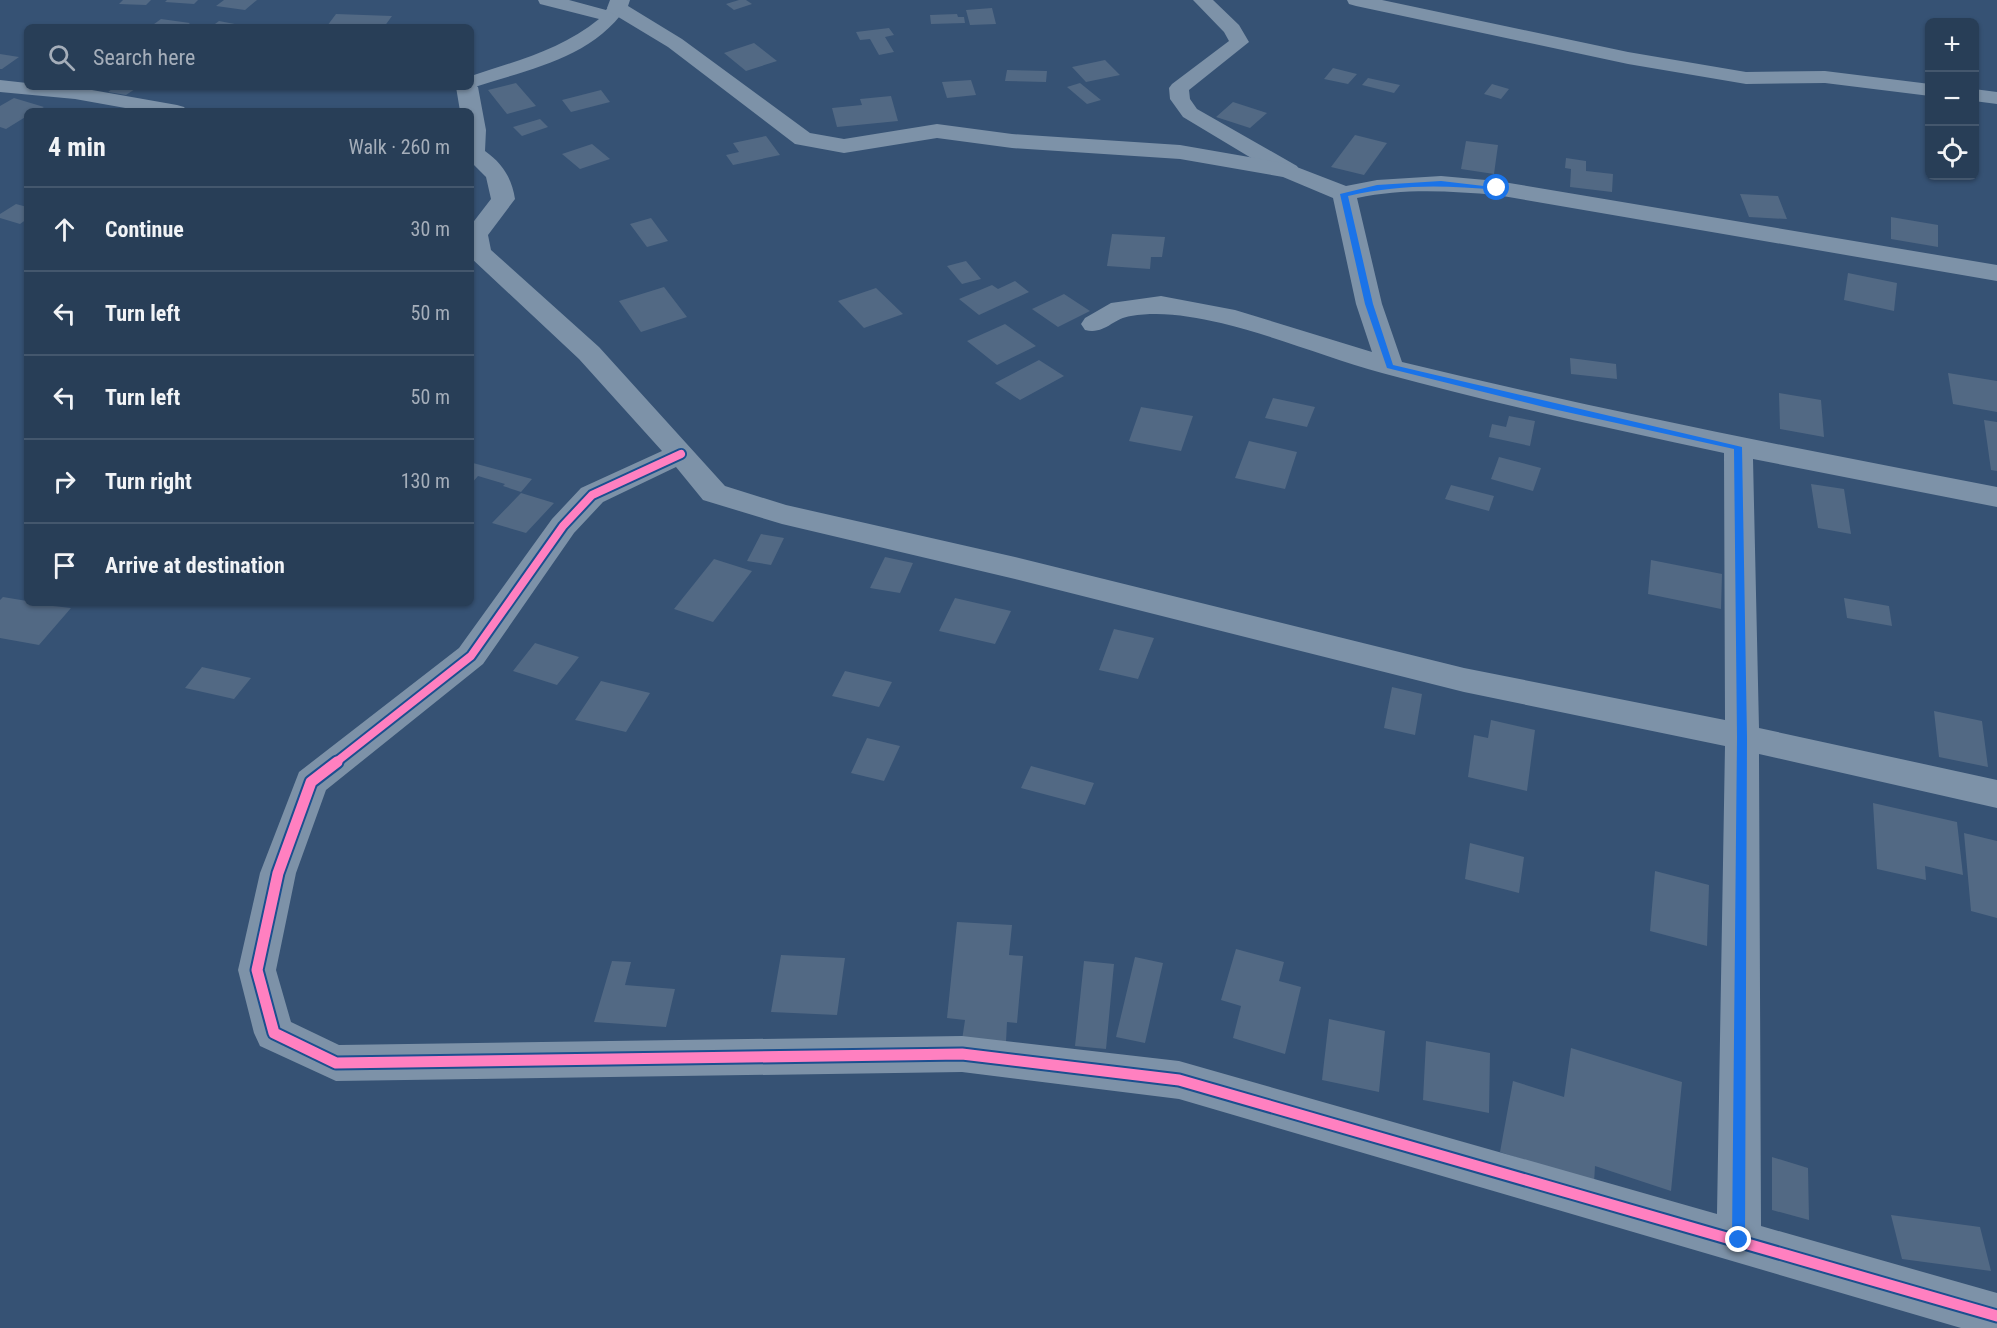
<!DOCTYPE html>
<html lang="en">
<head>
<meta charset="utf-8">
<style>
  :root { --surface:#283e57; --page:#30455d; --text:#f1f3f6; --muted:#a5aeba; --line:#44576d }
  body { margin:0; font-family:"Roboto Condensed",sans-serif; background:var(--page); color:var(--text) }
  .controls { position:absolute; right:18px; top:18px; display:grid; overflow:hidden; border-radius:9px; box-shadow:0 2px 4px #0004 }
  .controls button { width:54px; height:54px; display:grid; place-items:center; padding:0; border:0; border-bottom:2px solid var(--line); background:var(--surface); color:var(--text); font:30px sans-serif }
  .stop { position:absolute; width:18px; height:18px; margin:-14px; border:4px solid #1a73e8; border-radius:50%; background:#fff }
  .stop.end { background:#1a73e8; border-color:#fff; box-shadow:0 2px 6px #0008 }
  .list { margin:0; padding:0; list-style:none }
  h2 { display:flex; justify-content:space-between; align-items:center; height:78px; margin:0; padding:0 24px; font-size:26px }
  h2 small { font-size:20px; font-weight:400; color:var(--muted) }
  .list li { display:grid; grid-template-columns:39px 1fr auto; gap:18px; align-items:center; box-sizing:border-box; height:84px; padding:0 24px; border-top:2px solid var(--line) }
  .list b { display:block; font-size:22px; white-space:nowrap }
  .list em { font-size:20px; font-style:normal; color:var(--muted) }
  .icon { flex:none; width:33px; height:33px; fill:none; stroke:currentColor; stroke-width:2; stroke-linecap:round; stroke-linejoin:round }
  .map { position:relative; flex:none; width:1997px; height:1328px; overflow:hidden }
  .search { position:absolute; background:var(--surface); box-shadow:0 2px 4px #0004; left:24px; top:24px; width:450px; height:66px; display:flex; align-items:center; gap:15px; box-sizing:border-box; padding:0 21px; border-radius:9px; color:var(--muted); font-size:22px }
  .panel { position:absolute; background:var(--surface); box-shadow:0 2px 4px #0004; left:24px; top:108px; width:450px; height:498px; border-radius:9px }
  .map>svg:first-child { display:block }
  .building { fill:#526984 }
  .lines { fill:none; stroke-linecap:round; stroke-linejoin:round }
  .service { fill:#7d92a8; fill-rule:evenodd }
  .minor { fill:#7d92a8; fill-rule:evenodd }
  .cycleway-far1-casing { stroke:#1b4f8f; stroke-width:12 }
  .cycleway-casing { stroke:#1b4f8f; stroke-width:15 }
  .cycleway-far1 { stroke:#ff80c0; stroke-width:8 }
  .cycleway { stroke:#ff80c0; stroke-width:11 }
  .route { fill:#1a73e8 }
</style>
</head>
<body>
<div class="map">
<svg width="1997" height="1328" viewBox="0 0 1997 1328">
  <rect width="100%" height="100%" fill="#365274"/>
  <path class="building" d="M123 0H151L146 5 119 4Z
    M167 0H198L194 4 165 2Z
    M224 0H257L245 10 216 6Z
    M739 0H746L752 4 734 10 726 4Z
    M992 8 996 24 970 25 966 10Z
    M336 14 392 16 384 27 327 26Z
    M957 14 958 17H964L965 23 931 24 930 15Z
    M161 19 190 23 185 27H150Z
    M219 21 240 25 237 27H211Z
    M889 28 894 35 885 37 894 52 879 55 870 39 860 40 856 32Z
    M754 43 777 61 746 71 724 53Z
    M0 54 19 57 2 69H0Z
    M1105 60 1120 75 1086 82 1072 67Z
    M1333 68 1357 74 1348 84 1324 79Z
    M1007 70 1047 71 1046 82 1005 81Z
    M1368 78 1400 85 1394 93 1362 85Z
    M971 80 976 95 947 98 942 82Z
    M516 83 536 106 507 114 488 90Z
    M1080 83 1101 100 1087 104 1067 87Z
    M1492 84 1509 89 1501 99 1484 94Z
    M115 87H138L126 95 108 92Z
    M601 90 610 102 571 112 562 100Z
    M891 96 898 121 837 127 832 108 862 105 860 99Z
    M14 98 44 107 37 111H27V116L6 129 0 127V106Z
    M1233 102 1267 113 1250 128 1216 117Z
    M540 119 548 127 522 136 513 127Z
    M1355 135 1387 143 1364 175 1331 167Z
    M766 136 780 155 733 165 726 155 739 152 733 143Z
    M1466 141 1498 145 1494 174 1461 169Z
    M592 144 610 159 580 169 562 154Z
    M1566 158 1586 161V171L1613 174 1612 192 1570 187 1571 169 1565 168Z
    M1740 194 1778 196 1787 219 1749 217Z
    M16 204 27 207V219L20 224 0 218V214Z
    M1891 217 1938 225V247L1891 239Z
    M651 218 668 241 647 247 630 224Z
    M1112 234 1165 237 1162 257H1151L1150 269 1107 266Z
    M966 261 981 279 962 284 947 266Z
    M1848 273 1897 283 1894 311 1844 300Z
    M1015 281 1029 292 979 315 959 299 992 285 998 289Z
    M664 287 687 317 641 332 619 301Z
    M876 288 903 314 864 328 838 301Z
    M1064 294 1090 311 1058 327 1032 309Z
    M1005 324 1036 346 997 365 967 341Z
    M1570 358 1616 364 1617 379 1571 374Z
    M1039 360 1064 376 1020 400 995 383Z
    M1948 373 1997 381V412L1953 404Z
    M1779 393 1821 400 1824 437 1780 429Z
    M1273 398 1315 407 1307 427 1265 418Z
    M1141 407 1193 416 1181 451 1129 441Z
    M1509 416 1535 421 1530 446 1489 437 1492 424 1506 427Z
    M1984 420 1997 422V471L1991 470Z
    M1249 441 1297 452 1285 489 1235 478Z
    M1499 457 1541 468 1533 491 1491 479Z
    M473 463 532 479 521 492 503 486 505 484 478 476 471 484V466Z
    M1811 484 1844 489 1851 534 1818 528Z
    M1451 485 1494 496 1489 511 1445 499Z
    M521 493 554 503 526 533 492 523Z
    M761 534 784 538 771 565 747 561Z
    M885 557 913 563 900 593 870 588Z
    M714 559 752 571 713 622 674 609Z
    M1651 560 1722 574 1721 609 1648 594Z
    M3 597 27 601V603L71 608 39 645 0 638V600Z
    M955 598 1011 611 995 644 939 631Z
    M1844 598 1889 606 1892 626 1847 618Z
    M1114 629 1154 638 1138 679 1099 670Z
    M535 643 579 657 557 685 513 671Z
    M202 667 251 678 234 699 185 688Z
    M845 671 892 682 879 707 832 696Z
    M601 681 650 693 626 732 575 720Z
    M1392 687 1422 694 1415 735 1384 728Z
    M1934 711 1982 721 1988 767 1939 757Z
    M1491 720 1535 730 1527 791 1468 777 1474 735 1488 738Z
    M867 738 900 746 884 781 851 773Z
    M1031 766 1094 783 1085 805 1021 788Z
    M1873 803 1957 822 1963 875 1925 866 1926 880 1877 869Z
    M1964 833 1997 841V918L1971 911Z
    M1470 843 1524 857 1519 893 1465 879Z
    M1655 871 1709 885 1707 946 1650 931Z
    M957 922 1012 925 1009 955 1023 956 1017 1023 1007 1022 1006 1042 962 1040 965 1020 947 1018Z
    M1236 949 1284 962 1279 981 1301 987 1285 1054 1233 1038 1241 1006 1221 1000Z
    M781 955 845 958 837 1015 771 1012Z
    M1135 957 1163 963 1145 1043 1116 1037Z
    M612 961 631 962 625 985 675 989 666 1027 594 1022Z
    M1084 961 1114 964 1106 1049 1075 1046Z
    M1329 1019 1385 1031 1379 1092 1322 1080Z
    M1426 1041 1490 1053 1489 1113 1423 1100Z
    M1571 1048 1682 1082 1671 1191 1595 1166 1594 1183 1500 1152 1513 1081 1564 1097Z
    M1772 1157 1808 1168 1809 1220 1772 1210Z
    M1891 1215 1980 1227 1991 1271 1902 1259Z"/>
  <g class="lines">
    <path class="service" d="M538 0H569L606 10C611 3 615 2 624 4L626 8C592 57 534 68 478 86L467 87H471V76C516 61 561 50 599 19L540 4Z
      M1193 0H1213L1239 25 1249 42 1189 90 1190 99 1197 109 1297 166 1300 171 1297 176 1289 177 1281 176 1183 117 1170 99 1169 88 1172 84 1229 41 1224 32Z
      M1347 0H1382L1628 52 1746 72 1825 71 1930 84V96L1825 83 1746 84 1628 64 1356 6 1349 4Z
      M0 80 27 83V87H75L177 105 184 107 187 111H142L75 99 0 92Z
      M1974 89 1997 92V104L1974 101Z"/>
    <path class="minor" d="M610 0H630L628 6 682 39 810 133 844 139 937 124 1012 134 1180 145 1289 164 1346 186 1377 180 1441 176 1497 181 1997 265V281L1497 195C1450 191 1404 188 1357 198L1382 304 1402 362C1599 410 1798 449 1997 487V507L1753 459 1759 728 1997 780V808L1759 754 1761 1226 1997 1293V1328H1961L1179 1099 962 1072 336 1081 260 1046 254 1033 238 970 260 873 299 772 459 648 552 519 581 488 662 451 579 359 471 258V225L491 199 486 177 471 162V111H460L456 87H471V81L478 87 486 130 485 151C502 163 512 178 515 199L488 235 491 250 599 347 725 486 786 505 1015 557 1464 668 1725 720 1724 453C1609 428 1495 404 1382 373 1328 358 1275 336 1221 323 1190 316 1161 311 1131 316 1113 318 1105 335 1085 330L1081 324 1085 318 1111 303 1161 296 1235 310 1372 352 1356 304 1333 198 1283 177 1180 159 1012 148 937 138 844 153 795 144 668 47 610 12 607 8ZM676 467 703 500 782 524 1015 579 1464 692 1725 746 1717 1214 1179 1061 962 1036 339 1045 291 1022 276 970 296 873 326 790 483 664 574 533 603 502Z"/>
    <defs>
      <path id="cycleway-far1" d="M335 763 471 656 563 526 592 495 681 454"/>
      <path id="cycleway" d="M337 762 311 782 278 873 257 970 274 1033 336 1063 962 1054 1179 1080 1997 1316"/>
    </defs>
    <use href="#cycleway-far1" class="cycleway-far1-casing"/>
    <use href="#cycleway" class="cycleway-casing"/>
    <use href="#cycleway-far1" class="cycleway-far1"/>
    <use href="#cycleway" class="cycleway"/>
  </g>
  <path class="route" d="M1441 181 1501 188 1497 190C1443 185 1401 184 1348 196L1373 304 1393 365 1742 447 1747 737 1745 1240 1743 1244 1739 1246 1734 1244 1732 1240 1737 737 1734 449 1544 407 1387 368 1365 304 1340 194 1377 185Z"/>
</svg>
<div class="controls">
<button>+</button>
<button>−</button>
<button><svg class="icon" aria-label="locate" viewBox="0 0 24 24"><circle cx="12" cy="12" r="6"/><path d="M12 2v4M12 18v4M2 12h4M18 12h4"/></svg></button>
</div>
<div class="stop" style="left:1497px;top:188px"></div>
<div class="stop end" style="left:1739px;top:1240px"></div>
<div class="search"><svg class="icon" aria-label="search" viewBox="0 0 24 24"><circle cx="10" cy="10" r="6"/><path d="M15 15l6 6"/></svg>Search here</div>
<section class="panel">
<h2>4 min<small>Walk · 260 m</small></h2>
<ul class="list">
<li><svg class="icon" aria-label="ahead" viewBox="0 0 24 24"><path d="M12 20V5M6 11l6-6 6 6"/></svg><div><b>Continue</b></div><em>30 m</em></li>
<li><svg class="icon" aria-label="left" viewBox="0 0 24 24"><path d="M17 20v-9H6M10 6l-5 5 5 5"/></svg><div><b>Turn left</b></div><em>50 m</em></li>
<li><svg class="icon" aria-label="left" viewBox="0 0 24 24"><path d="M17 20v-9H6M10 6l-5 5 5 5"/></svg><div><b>Turn left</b></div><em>50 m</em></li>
<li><svg class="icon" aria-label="right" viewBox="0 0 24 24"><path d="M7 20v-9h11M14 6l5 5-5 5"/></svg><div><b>Turn right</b></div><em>130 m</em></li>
<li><svg class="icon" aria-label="arrive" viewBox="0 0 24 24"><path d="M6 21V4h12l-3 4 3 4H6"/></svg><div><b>Arrive at destination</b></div></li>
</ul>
</section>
</div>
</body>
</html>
